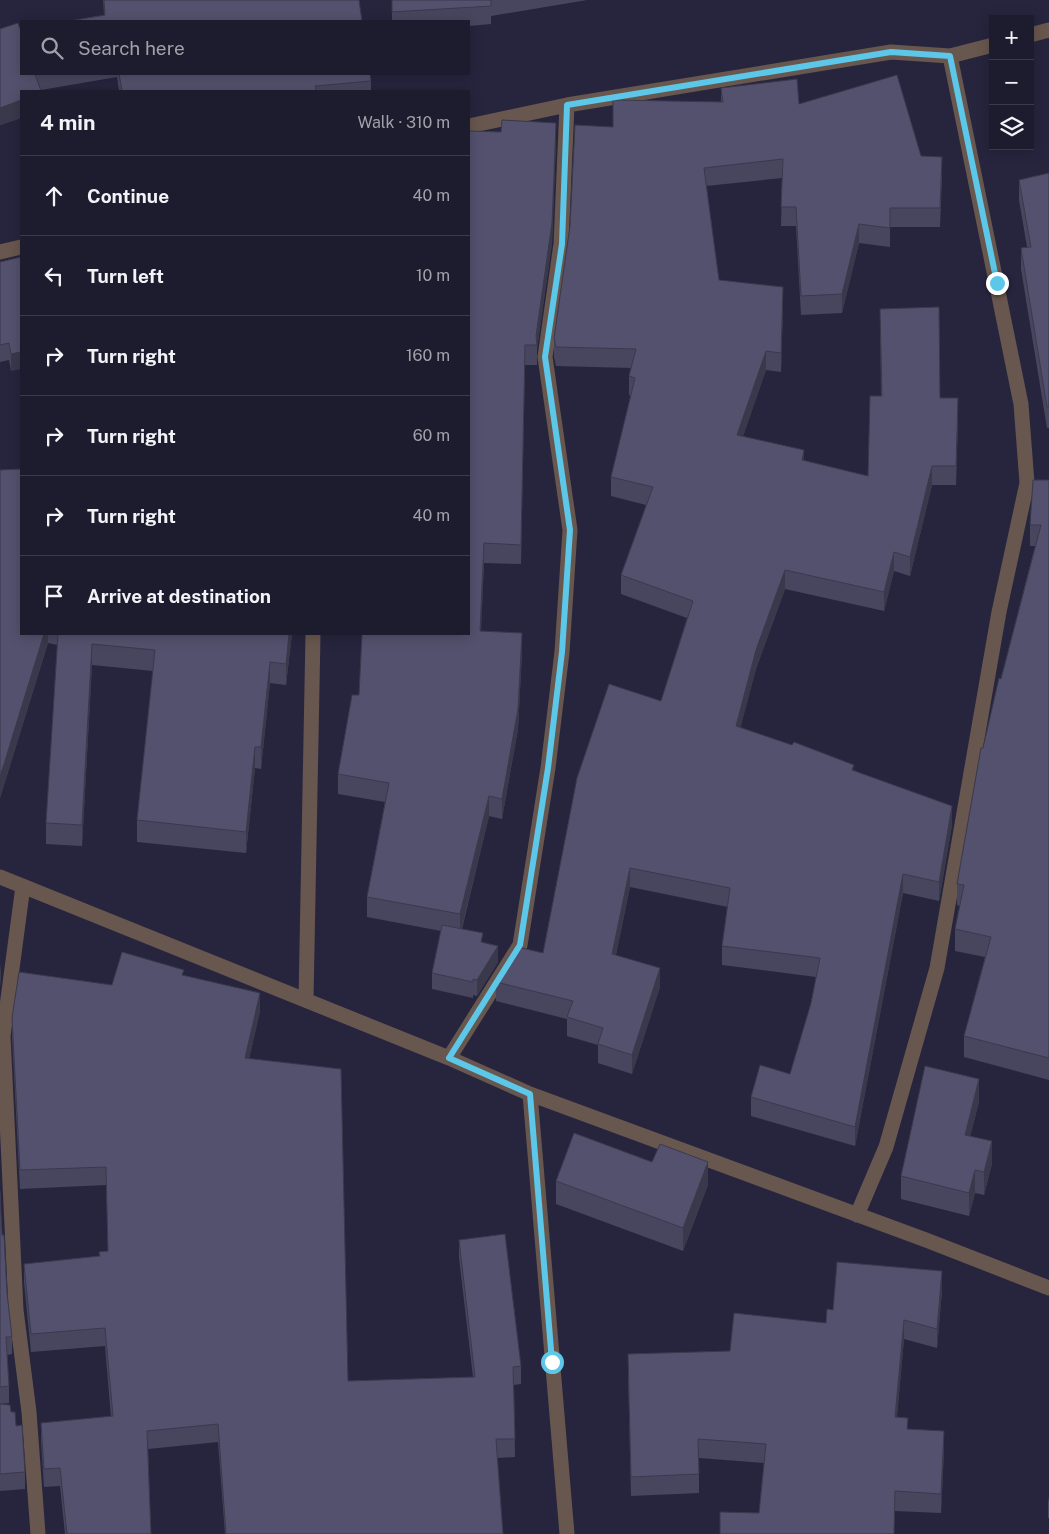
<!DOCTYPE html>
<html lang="en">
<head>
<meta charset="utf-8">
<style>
  :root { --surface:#1d1c2e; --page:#252536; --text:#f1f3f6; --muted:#a0a1aa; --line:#3b3a4a }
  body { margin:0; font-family:"Public Sans",sans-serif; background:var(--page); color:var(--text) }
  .controls { position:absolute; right:15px; top:15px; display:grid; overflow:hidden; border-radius:0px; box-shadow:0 2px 12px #0003 }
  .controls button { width:45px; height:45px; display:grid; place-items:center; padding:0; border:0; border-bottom:1px solid var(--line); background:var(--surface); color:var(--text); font:25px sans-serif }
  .stop { position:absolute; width:15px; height:15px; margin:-11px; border:4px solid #5cc7e8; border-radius:50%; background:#fff }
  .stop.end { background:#5cc7e8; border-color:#fff; box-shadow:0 1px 5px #0008 }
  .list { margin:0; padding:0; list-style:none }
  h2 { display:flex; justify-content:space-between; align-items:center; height:65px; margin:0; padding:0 20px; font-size:21px }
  h2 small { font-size:16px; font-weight:400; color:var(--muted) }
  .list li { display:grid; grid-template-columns:32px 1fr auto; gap:15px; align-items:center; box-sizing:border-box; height:80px; padding:0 20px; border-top:1px solid var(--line) }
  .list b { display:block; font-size:19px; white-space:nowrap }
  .list em { font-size:16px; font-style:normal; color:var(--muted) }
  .icon { flex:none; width:28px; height:28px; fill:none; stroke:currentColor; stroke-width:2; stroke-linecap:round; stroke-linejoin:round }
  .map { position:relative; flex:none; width:1049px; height:1534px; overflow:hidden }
  .search { position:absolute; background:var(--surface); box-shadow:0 2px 12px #0003; left:20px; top:20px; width:450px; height:55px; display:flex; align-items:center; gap:12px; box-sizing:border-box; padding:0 18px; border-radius:0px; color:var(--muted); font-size:19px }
  .panel { position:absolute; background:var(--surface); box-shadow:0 2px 12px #0003; left:20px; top:90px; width:450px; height:545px; border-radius:0px }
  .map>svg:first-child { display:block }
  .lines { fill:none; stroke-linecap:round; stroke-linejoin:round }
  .minor { stroke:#68574e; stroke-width:15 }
  .wall { fill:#47465e }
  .shaded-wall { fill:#3a394c }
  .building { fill:#53516d; stroke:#3a394c }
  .route { stroke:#5cc7e8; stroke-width:6 }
</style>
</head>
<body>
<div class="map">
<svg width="1049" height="1534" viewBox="0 0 1049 1534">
  <rect width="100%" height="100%" fill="#27253e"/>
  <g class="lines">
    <path class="minor" d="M1030 35 1049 30
      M469 126 567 105 891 52 950 56 993 45
      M0 252 21 247
      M0 877 449 1058 530 1094 926 1240 1049 1288
      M23 886 3 1036 16 1310 29 1412 38 1534
      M306 1000 313 634
      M449 1058 520 945 548 768 562 652 570 530 545 357 561 244 567 105
      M530 1094 567 1534
      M857 1215 886 1147 937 968 999 612 1027 483 1021 404 950 56"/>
  </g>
  <path class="wall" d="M103 0H359L104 15Z
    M392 0H587L491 16V24L469 26V21H392Z
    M0 29 21 74H370L371 81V91H119L117 77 41 90 21 91V118L0 125Z
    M721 88 799 104 921 156 942 176 940 227H890V247L859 243 842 313 801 315 796 226H781L782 178 706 186 719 280 783 306 781 372 766 370 743 436 804 461 868 476 881 396 880 309 940 398 958 417 956 485H932L910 576 894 571 884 611 785 589 756 669 740 728 854 770 952 825 939 901 903 893 855 1146 751 1116V1097L790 1074 811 1003 816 977 722 965V946L728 907 630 887 616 955 660 987 632 1074 598 1063V1045L567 1036V1019L496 1001V982L543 953 661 701 687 618 621 594V575L646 505 611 496V477L631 396 629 395V376L631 368 556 366 554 357V338L613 127 721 102Z
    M469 131 556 143 552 243 537 349V365H525L521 564 484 563 481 631 522 653 518 729 502 819 489 816 462 929 483 942 498 962 477 996 473 995V998L432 989V973L441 931 367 917V897L385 802 338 794V774L359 695Z
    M1049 173V428H1047L1021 269V248L1027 247 1019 200V180Z
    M21 257 11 371 9 360 0 362V262Z
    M0 470 21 634H292L286 685 270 683 261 769 255 768 246 853 137 842V820L153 671 92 665 82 846 46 844V823L58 645 48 643 0 798Z
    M1049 480V1080L964 1057V1036L985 957 955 951V929L960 906 957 905V884L983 748 1035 546H1030V525Z
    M184 976 260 1011 249 1059 348 1381 473 1377 459 1258V1240L521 1366V1384L514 1385 515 1457 497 1458 503 1534H225L218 1442 148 1449 151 1534H65L60 1486 44 1487 41 1441V1423L111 1417 105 1346 31 1352 24 1282V1264L99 1256 108 1251 106 1185 20 1189 12 1036V1018L112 985Z
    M979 1102 970 1136 992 1164 984 1195 975 1193 969 1216 901 1199V1176Z
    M556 1181 708 1185 683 1251 556 1204Z
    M0 1191 2 1235 7 1293 12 1337V1354L7 1355 9 1386V1403L0 1404Z
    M942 1291 937 1348 904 1339 897 1417 908 1429 944 1450 941 1513 895 1511 759 1513 764 1463 699 1458V1493L631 1496 628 1374 730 1351 826 1323 833 1310Z
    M0 1404 11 1412 16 1426 25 1472V1489L0 1491Z
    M1049 1497V1518H1048V1502Z"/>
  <path class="shaded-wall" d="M21 100V118L0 125V108Z
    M556 123V143L552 243 537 349 536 336Z
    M859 224V243L842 313V294Z
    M783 287V306L781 372V353Z
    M766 351V370L737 454V435Z
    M21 352V369L11 371V354Z
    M958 398V417L956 485V466Z
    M804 450V469L802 460Z
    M932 466V485L910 576V557Z
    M484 543V563L480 651V631Z
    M894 552V571L884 611V592Z
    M785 570V589L756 669 736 745V726L756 650Z
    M522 633V653L518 729 502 819V799Z
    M44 634H48V643L0 798V777Z
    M289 634H292L286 685V664Z
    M92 644V665L82 846V825Z
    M270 662V683L261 769V747Z
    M255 747V768L246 853V832Z
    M489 796V816L460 934V914Z
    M952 806V825L939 901V882Z
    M630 868V887L612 973V954Z
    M903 874V893L855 1146V1127Z
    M498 946V962L477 996V980Z
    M1 963V980L0 987V970Z
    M660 968V987L632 1074V1055Z
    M260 993V1011L245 1077V1058Z
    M979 1079V1102L965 1158V1135Z
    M992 1141V1164L984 1195V1172Z
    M708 1162V1185L683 1251V1228Z
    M975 1170V1193L969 1216V1193Z
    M942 1271V1291L937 1348V1329Z
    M904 1320V1339L895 1436V1417Z
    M944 1431V1450L941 1513V1494Z"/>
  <path class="building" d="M104 0H359L362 21H69L105 15Z
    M392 0H491V6L392 12Z
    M18 23 20 29H21V74H35L41 91H21V100L0 108V29Z
    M119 74H370L371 81 315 86 316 91H122Z
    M897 75 921 156 942 157 940 208H890V228L859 224 842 294 801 296 796 207H781L783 159 704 168 719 280 783 287 781 353 766 351 737 435 804 450 802 460 868 476 870 396H882L880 309 939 307 940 398H958L956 466H932L910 557 894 552 884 592 785 570 756 650 736 726 792 745 794 742 854 765 852 770 952 806 939 882 903 874 855 1127 751 1097 760 1065 790 1074 811 1003 820 958 722 946 730 888 630 868 612 954 660 968 632 1055 598 1044 603 1028 567 1017 573 1001 496 982 518 947 543 953 577 778 609 684 661 701 693 601 621 575 653 487 611 477 635 378 629 376 636 349 556 347 554 338 570 226 575 125 613 127V100L723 102 721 88 797 79 799 104Z
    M502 120 556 123 552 223 536 336 537 345H525L521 545 484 543 480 631 522 633 518 709 502 799 489 796 460 914 367 897 389 783 338 774 352 695H359L362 634H469V131L501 132Z
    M1049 173V407H1047L1021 248 1031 247 1019 180Z
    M21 257V352L11 354 9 343 0 345V262Z
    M21 469V634H44L0 777V470Z
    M1033 480H1049V1058L964 1036 991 937 955 929 964 885 957 884 981 748H983L999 678 1001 679 1041 525H1030Z
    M58 634H289L286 664 270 662 261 747H255L246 832 137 820 155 650 92 644 82 825 46 823Z
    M442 925 483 933 481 942 498 946 477 980 473 979V982L432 973Z
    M122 952 184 970 182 975 260 993 245 1058 341 1069 348 1381 475 1377 459 1240 505 1234 521 1366 513 1367 515 1439H496L503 1534H226L218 1424 147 1431 151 1534H67L60 1468 44 1469 41 1423 113 1416 105 1328 31 1334 24 1264 100 1256 99 1252 108 1251 106 1167 20 1170 12 1018 19 972 112 985Z
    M925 1066 979 1079 965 1135 992 1141 984 1172 975 1170 969 1193 901 1176Z
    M574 1133 652 1162 660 1144 708 1162 683 1228 556 1181Z
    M0 1191 2 1235H4L7 1293 12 1337H6L9 1386 0 1387Z
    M837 1262 942 1271 937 1329 904 1320 895 1417 908 1418 907 1429 944 1431 941 1494 895 1491 894 1534H720V1512L759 1513 766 1444 698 1439 699 1474 631 1477 628 1354 730 1351 734 1313 826 1323 827 1309 833 1310Z
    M0 1404 10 1405 11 1412H15L16 1426 22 1425 25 1472 0 1474Z"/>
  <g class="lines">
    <path class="route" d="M552 1362 530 1094 449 1058 520 945 548 768 562 652 570 530 545 357 562 244 567 105 891 52 950 56 997 283"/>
  </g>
</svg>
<div class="controls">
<button>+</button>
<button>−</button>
<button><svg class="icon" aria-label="layers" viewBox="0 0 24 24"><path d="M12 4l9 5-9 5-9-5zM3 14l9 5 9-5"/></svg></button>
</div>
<div class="stop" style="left:552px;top:1362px"></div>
<div class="stop end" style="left:997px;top:283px"></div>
<div class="search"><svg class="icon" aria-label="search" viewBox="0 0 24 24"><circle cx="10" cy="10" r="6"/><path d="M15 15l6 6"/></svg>Search here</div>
<section class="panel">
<h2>4 min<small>Walk · 310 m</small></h2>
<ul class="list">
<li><svg class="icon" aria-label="ahead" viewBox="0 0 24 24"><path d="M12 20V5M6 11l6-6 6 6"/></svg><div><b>Continue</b></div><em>40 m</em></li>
<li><svg class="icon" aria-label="left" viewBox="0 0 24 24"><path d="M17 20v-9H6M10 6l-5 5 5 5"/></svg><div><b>Turn left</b></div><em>10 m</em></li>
<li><svg class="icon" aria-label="right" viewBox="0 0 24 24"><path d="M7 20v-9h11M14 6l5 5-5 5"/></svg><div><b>Turn right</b></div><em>160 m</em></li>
<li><svg class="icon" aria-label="right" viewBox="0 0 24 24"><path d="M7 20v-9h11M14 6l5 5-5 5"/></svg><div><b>Turn right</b></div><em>60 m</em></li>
<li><svg class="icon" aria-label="right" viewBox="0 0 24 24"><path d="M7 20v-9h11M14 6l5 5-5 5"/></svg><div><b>Turn right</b></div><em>40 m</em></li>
<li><svg class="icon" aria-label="arrive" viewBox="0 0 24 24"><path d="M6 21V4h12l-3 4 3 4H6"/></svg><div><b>Arrive at destination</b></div></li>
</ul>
</section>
</div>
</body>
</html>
